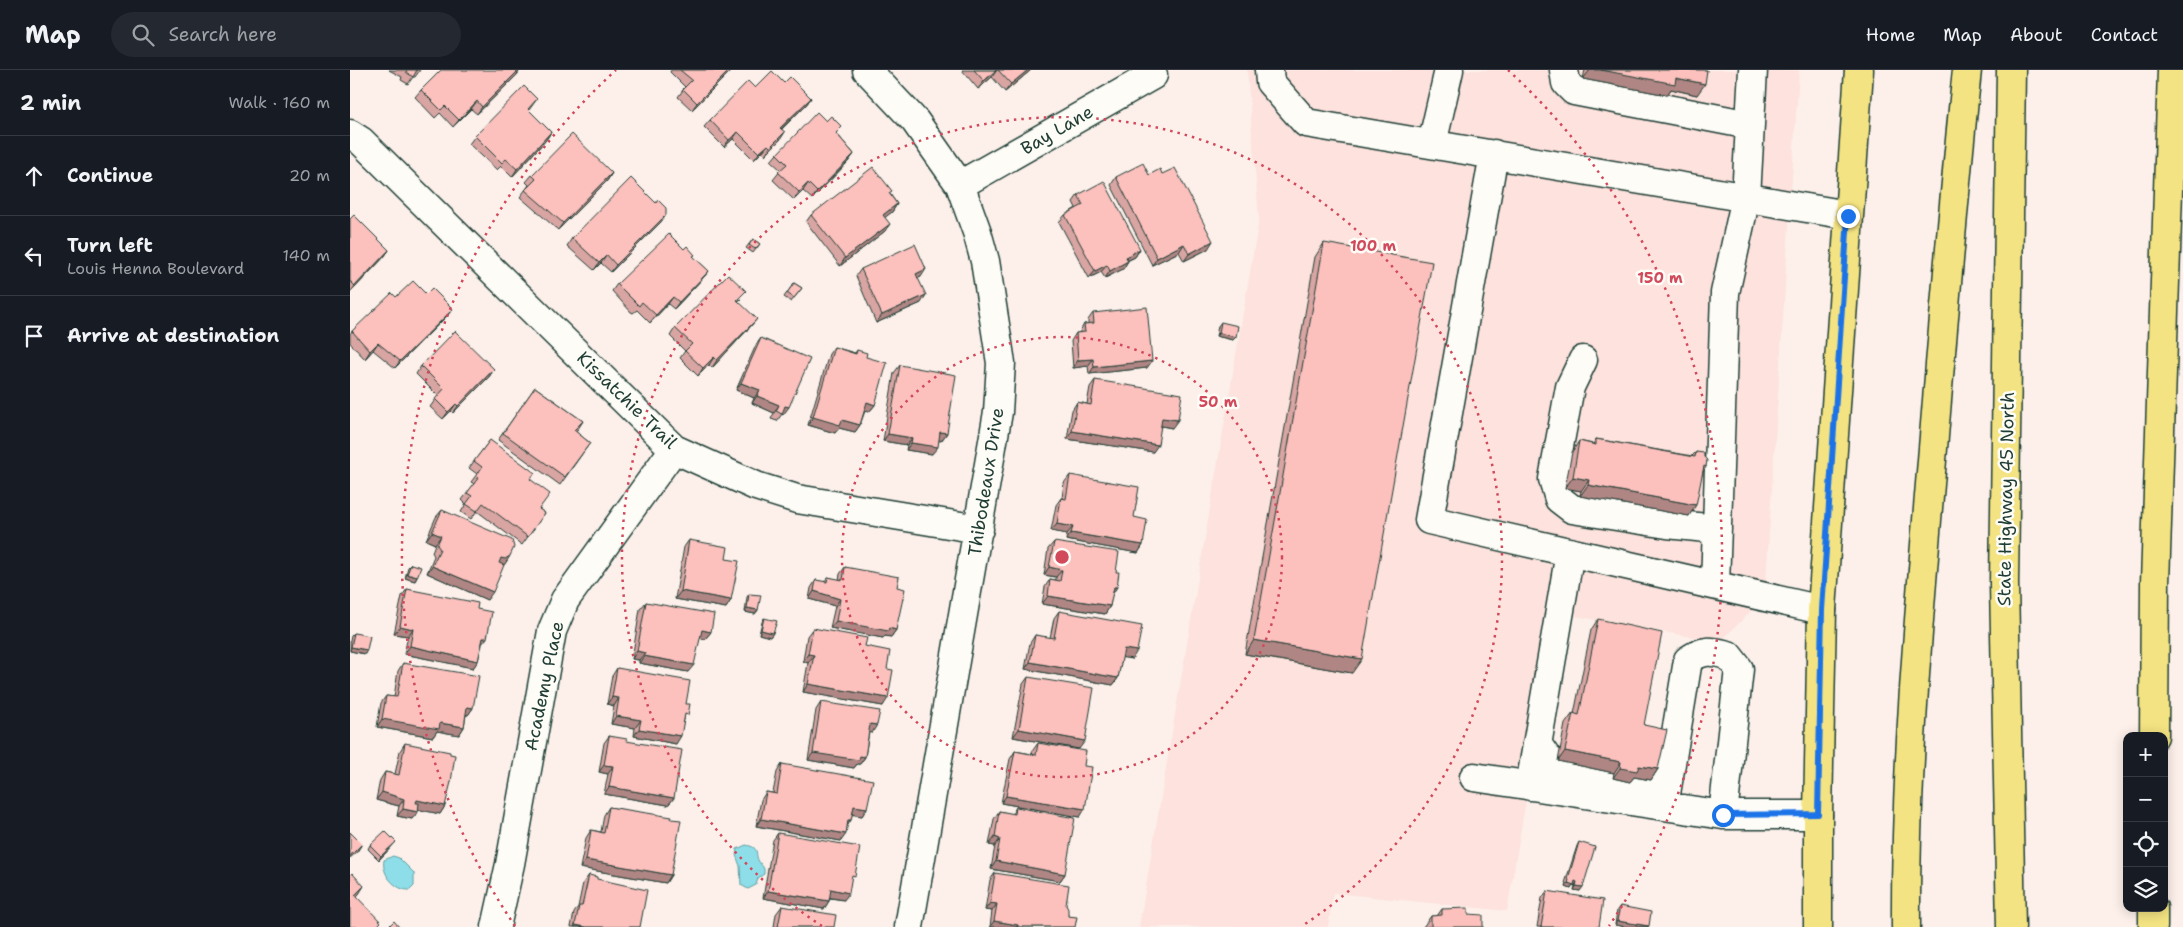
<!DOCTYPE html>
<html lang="en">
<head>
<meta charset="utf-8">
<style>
  :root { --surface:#171b24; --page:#242831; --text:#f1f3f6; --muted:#9ea1a6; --line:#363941 }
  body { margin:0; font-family:"Shantell Sans",sans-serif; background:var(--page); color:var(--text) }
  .controls { position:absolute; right:15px; bottom:15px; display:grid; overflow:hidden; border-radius:10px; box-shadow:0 2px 12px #0003 }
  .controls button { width:45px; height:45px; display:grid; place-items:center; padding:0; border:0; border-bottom:1px solid var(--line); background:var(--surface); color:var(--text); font:25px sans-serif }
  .stop { position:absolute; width:15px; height:15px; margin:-11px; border:4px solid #1a73e8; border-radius:50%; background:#fff }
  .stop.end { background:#1a73e8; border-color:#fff; box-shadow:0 1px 5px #0008 }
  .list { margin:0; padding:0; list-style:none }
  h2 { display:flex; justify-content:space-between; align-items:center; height:65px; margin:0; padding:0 20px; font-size:21px }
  h2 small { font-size:16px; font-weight:400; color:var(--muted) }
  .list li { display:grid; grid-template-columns:32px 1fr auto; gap:15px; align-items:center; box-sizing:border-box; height:80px; padding:0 20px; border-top:1px solid var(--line) }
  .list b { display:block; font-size:19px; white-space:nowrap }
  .list p { margin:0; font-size:16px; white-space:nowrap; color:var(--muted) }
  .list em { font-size:16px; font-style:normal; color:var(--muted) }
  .icon { flex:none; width:28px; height:28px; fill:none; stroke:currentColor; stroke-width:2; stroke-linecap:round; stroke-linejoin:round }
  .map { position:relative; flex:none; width:1833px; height:857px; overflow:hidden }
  header { display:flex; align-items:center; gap:30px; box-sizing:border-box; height:70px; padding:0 25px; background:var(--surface); border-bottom:1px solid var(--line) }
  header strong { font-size:24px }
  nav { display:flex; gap:28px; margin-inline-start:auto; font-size:18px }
  .search { width:350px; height:45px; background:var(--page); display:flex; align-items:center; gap:12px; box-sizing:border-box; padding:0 18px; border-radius:28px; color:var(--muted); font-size:19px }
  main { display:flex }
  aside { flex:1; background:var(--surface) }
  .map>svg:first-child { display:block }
  .built { fill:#fde2dd }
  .water { fill:#8ddee9; stroke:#619ea1 }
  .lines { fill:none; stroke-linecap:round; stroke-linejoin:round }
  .minor-casing { stroke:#1f3d34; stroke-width:31 }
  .major-casing { stroke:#1f3d34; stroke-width:31 }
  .highway-casing { stroke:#1f3d34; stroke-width:31 }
  .minor { stroke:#fdfcf7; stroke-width:28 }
  .major { stroke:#f4e382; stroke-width:28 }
  .highway { stroke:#f4e382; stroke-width:28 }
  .wall { fill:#d9a5a3; stroke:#1f3d34 }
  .shaded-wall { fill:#b08684; stroke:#1f3d34 }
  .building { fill:#fcc0bd; stroke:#1f3d34 }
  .route { stroke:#1a73e8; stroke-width:6 }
  .ring { fill:none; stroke:#d1495b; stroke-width:2.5; stroke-dasharray:2.5 5 }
  .labels { text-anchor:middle; stroke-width:5; stroke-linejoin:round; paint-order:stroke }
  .street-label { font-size:18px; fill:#1f3d34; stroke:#fdfcf7 }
  .centre { fill:#d1495b; stroke:#fdfcf7; stroke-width:2.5 }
  .ring-label { font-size:15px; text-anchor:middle; font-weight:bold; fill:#d1495b; stroke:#fdfcf7; stroke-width:5; stroke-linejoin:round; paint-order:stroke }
</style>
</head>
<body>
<header>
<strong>Map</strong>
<div class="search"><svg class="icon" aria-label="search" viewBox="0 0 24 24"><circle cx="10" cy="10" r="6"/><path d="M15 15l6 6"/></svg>Search here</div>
<nav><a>Home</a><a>Map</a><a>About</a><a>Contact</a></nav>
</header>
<main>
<aside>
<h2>2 min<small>Walk · 160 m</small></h2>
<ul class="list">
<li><svg class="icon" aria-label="ahead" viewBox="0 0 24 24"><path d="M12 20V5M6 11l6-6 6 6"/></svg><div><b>Continue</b></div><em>20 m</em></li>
<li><svg class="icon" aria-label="left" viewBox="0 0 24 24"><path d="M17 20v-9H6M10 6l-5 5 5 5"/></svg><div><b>Turn left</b><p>Louis Henna Boulevard</p></div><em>140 m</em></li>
<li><svg class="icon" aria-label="arrive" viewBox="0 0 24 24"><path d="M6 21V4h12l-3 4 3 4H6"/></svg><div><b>Arrive at destination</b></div></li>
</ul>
</aside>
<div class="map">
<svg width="1833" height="857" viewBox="0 0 1833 857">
  <rect width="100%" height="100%" fill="#fdf0eb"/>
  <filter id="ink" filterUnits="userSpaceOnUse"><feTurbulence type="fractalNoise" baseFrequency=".02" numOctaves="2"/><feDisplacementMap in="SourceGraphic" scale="10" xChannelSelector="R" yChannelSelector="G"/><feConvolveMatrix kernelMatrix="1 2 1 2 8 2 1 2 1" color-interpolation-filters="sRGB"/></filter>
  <g filter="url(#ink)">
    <path class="built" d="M897 0H1449L1415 527 1370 572 1208 543 1157 841 983 823 978 857H789L909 149Z"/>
    <path class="water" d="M396 775C412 778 403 784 410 793 411 795 413 796 414 799V804L408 808 406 815 398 819 391 815 390 796 386 785 387 779Z
      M43 786 49 788 64 803V816L60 820C46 821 31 804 34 790Z"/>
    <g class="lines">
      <defs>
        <path id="minor" d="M517 0 565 51 610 115 627 162 635 191 651 293 648 342 559 857
          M919 0 920 12 956 53 1498 145
          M1214 0 1216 13 1224 21 1400 55
          M0 64 11 71 324 379 406 416 447 429 629 459
          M1082 74 1099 0
          M1144 84 1079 450 1472 540
          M610 115 803 5
          M1233 290 1220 317 1203 409 1209 429 1222 439 1317 454 1367 459
          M1365 515 1375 223 1396 127 1403 0
          M1187 674 1197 688 1209 697 1263 706
          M1124 707 1373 745H1468
          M1281 709 1317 716
          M1180 716 1220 482
          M1314 736 1338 590C1354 579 1361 581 1378 585L1389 599 1373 745
          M146 857 160 794 202 561 215 530 324 379"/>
        <path id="major" d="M1468 857V745L1472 540 1509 0"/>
        <path id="highway" d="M1804 666 1805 513 1822 0
          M1803 838V857
          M1556 857C1555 713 1567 569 1579 426 1591 284 1602 142 1617 0
          M1661 857 1654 514 1661 0"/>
      </defs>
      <use href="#minor" class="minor-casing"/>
      <use href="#major" class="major-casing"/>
      <use href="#highway" class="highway-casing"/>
      <use href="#minor" class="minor"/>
      <use href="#major" class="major"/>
      <use href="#highway" class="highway"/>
    </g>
    <path class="wall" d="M39 0H70L65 7H63L58 14 51 10 52 7Z
      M170 0 167 5 127 44 121 39 103 57 90 43 85 48 65 27 71 20Z
      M321 0H382L342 40 328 27 335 17 320 2Z
      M612 0H681L655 22 642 7 628 19Z
      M1235 0H1357L1347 25 1321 19 1317 25 1233 9Z
      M434 13 461 28 456 35 432 59 430 70 415 85 412 82 404 90 383 69 374 77 354 57 360 50 405 18Z
      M187 29 179 40 201 62 196 70 162 107 151 96 147 100 119 74 125 66Z
      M487 64 504 84 498 92 462 129 453 121 444 130 423 110 431 100 421 91 427 84Z
      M262 103 257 111 208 160 170 127 179 115 176 112 182 105Z
      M812 104 858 179 834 191 829 182 802 195 761 115 766 107Z
      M540 124 547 134 542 142 534 147 535 161 490 196 456 152 461 145Z
      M728 125 790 179 785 187 777 191H778L773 199 755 208 751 202 739 208 709 152 715 145 726 138 723 132Z
      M0 149 39 180 34 187 0 223Z
      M311 152 261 202 251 193 244 200 217 176 222 168Z
      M403 169 410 174 403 183 396 178Z
      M974 173 1002 603 895 584 965 187Z
      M334 179 359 201 353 208 324 239 318 234 300 253 287 240 283 243 281 242 262 221 267 214Z
      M511 199 571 207 568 208 571 233 526 253 506 206Z
      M444 213 452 218 441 232 434 227Z
      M46 227 97 246 45 298 23 280 15 289 0 273V264L2 261Z
      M391 229 388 231 401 256 362 298 359 295 348 306 330 288 335 281 320 266 325 258Z
      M743 243 797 298 739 304 738 296 723 298 721 271 726 263H729L734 254H738V250Z
      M871 252 883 270 866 266 868 256Z
      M411 268 433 345 432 344 427 351 421 349 424 343 402 333 404 328 386 320 406 275Z
      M484 277 505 283 507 280 516 287 525 335 519 342 515 341 510 355 505 362 489 358 485 363 458 355 479 284Z
      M550 295 597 363 591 371 589 370 582 384 556 380 557 375 533 371 544 303Z
      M71 296 144 299 139 307 103 343 101 341 93 349 80 337 88 326 66 304Z
      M745 310 822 358 811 356 803 382 717 369 722 340 727 332 737 334 740 317Z
      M185 317 233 351 225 361 240 373 210 415 148 370Z
      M1246 369 1342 386 1346 382 1354 387 1356 397 1353 402 1339 446 1230 426 1231 421 1215 418 1222 382 1229 371 1243 374Z
      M140 370 180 409 189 439 195 443 172 475 127 441 121 449 111 442 116 434 112 430 124 414 121 412 127 404 119 398Z
      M720 405 784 447 793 475 788 483 716 470 717 464 701 461 706 435 711 428H712L714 413Z
      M92 440 155 494 153 495 137 530 77 503 84 486 82 482 85 474 76 470 86 447Z
      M339 470 376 489 381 530 376 538 325 529 334 477Z
      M704 472 762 524 760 536 755 544 692 534 695 517 700 509 706 510V507L694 505 698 479Z
      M61 494 67 507 65 511 55 508 58 497Z
      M495 497 547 517 546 560 541 567 535 566 533 568 480 558 485 536 459 529 461 518 466 510 474 512 478 507 489 510 490 504Z
      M57 519 127 539 132 575 128 591 123 598 54 584 58 566 44 564 52 526Z
      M399 524 408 540 405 544 395 542 397 527Z
      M296 532 361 562 355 569 350 568 338 602 289 593V590L282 589 290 539Z
      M709 541 782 589 772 587 768 608 763 615 675 599 680 573 685 565 700 568 704 548Z
      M414 548 423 563 420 567 409 564 412 552Z
      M1248 549 1294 655 1308 699 1301 710 1284 707 1280 712 1263 708 1264 703 1208 691 1215 654 1223 643 1224 644 1241 560Z
      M463 558 515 576 537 599 533 636 453 622 458 593 453 591 457 566Z
      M4 563 15 584 0 581V571L1 566Z
      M53 593 123 638 118 645H116L114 657 109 665 87 661 83 667 27 657 31 633 36 626 44 627 48 601Z
      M267 598 336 634 334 650 326 674 284 666 285 658 261 654 264 636 257 634 262 606Z
      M678 607 729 679 663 667 673 614Z
      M471 632 522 663 519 662 515 687 510 694H507L504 698 458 690 466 640Z
      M259 666 276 671 324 728 318 735 254 724 258 704 249 702 254 673Z
      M55 673 95 736 90 744 68 739V742L62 749 47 746 49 736 26 730 30 710 35 702 45 704 50 681Z
      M688 673 734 696 730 747 651 733 660 689 665 681 682 684 683 680Z
      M432 694 517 738 512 746 502 744 501 750 497 756 491 771 406 756 411 730 416 722 423 723 427 702Z
      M259 737 321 749V805L316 813 230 798 236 768 241 760 251 762 254 745Z
      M666 737 715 804 710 811 641 799 645 776 639 775 644 749 649 741 662 744Z
      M428 763 494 830 480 828 479 831 474 839 413 828 423 770Z
      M46 772 29 790 18 779 20 775Z
      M1229 772 1230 821 1224 820 1225 816 1223 815 1221 819 1216 817 1217 814 1215 813 1227 776Z
      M645 803 716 835 718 846 725 857H640L642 841 635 840 640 810Z
      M239 805 247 809 290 857H221L224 843 228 837 233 813Z
      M1197 821 1249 857H1187L1192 828Z
      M432 836 484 857H424L426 844Z
      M1270 836 1299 856 1298 857H1277L1265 855 1267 840Z
      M1092 839 1118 844 1133 857H1073L1081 846H1087Z"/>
    <path class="shaded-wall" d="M169 0H170L167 5 127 44 132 37Z
      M380 0H382L342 40 347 33Z
      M647 0 642 7 628 19 634 11Z
      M678 0H681L655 22 661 14Z
      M1240 0H1251L1326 8 1355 14 1347 25 1321 19 1317 25 1233 9Z
      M461 28 456 35 425 65 430 58Z
      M127 31 121 39 103 57 109 50Z
      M201 62 196 70 162 107 167 99Z
      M388 62 383 69 374 77 379 70Z
      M435 62 430 70 415 85 420 77Z
      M418 75 412 82 404 90 409 83Z
      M504 84 498 92 462 129 467 122Z
      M262 103 257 111 208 160 213 153Z
      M458 113 453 121 444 130 449 122Z
      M547 134 542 142 528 153 533 145Z
      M316 145 311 152 261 202 266 195Z
      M540 154 535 161 490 196 495 188Z
      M863 171 858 179 834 191 839 184Z
      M834 174 829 182 802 195 807 188Z
      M790 179 785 187 770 194 776 187Z
      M39 180 34 187 0 223 5 216Z
      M257 185 251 193 244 200 249 193Z
      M778 191 773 199 755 208 760 201Z
      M757 195 751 202 739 208 745 201Z
      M576 199 571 207 561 211 566 204Z
      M359 201 353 208 324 239 329 232Z
      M576 225 571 233 526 253 532 245Z
      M323 227 318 234 300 253 306 245Z
      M103 239 97 246 45 298 50 291Z
      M407 249 401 256 362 298 367 290Z
      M869 263 886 267 883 270 866 266Z
      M28 273 23 280 15 289 20 281Z
      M364 287 359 295 348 306 353 298Z
      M743 289 738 296 723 298 728 290Z
      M802 291 797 298 739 304 744 297Z
      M144 299 139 307 103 343 108 336Z
      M391 313 410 320 404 328 386 320Z
      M407 326 429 335 424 343 402 333Z
      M517 332 525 335 519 342 512 340Z
      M106 334 101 341 93 349 98 342Z
      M435 336 439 337 433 345 430 343Z
      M463 347 492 350 510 355 505 362 489 358 485 363 458 355Z
      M812 348 828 350 822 358 807 355Z
      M233 351 228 359 218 368 224 360Z
      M722 361 808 375 803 382 717 369Z
      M590 362 597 363 591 371 585 370Z
      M538 364 562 368 557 375 533 371Z
      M561 373 588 377 582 384 556 380Z
      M1223 407 1239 410 1231 421 1215 418Z
      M1238 415 1346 435 1339 446 1230 426Z
      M707 454 723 457 717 464 701 461Z
      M82 462 91 466 85 474 76 470Z
      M721 463 793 475 788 483 716 470Z
      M160 486 155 494 149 497 146 495 151 488Z
      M82 496 143 522 137 530 77 503Z
      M699 497 712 500 706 507 694 505Z
      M57 504 67 507 65 511 55 508Z
      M764 517H767L762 525Z
      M331 521 381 530 376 538 325 529Z
      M464 521 490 529 485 536 459 529Z
      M698 526 760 536 755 544 692 534Z
      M397 538 408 540 405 544 395 542Z
      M486 551 539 558 546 560 541 567 535 566 533 568 480 558Z
      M50 556 63 559 58 566 44 564Z
      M352 560 361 562 355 569 347 568Z
      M411 560 423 563 420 567 409 564Z
      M133 568H137L131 575Z
      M904 570 1012 589 1002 603 895 584Z
      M60 576 128 591 123 598 54 584Z
      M1 577 17 580 15 584 0 581Z
      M774 579 787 581 782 589 768 587Z
      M287 581 295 583 289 590 282 589Z
      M458 584 464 585 458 593 453 591Z
      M294 586 344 595 338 602 289 593Z
      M680 592 768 608 763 615 675 599Z
      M458 614 538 628 533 636 453 622Z
      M262 627 269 628 264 636 257 634Z
      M117 637 123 638 118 645 112 644Z
      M266 646 291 650 285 658 261 654Z
      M32 649 90 653 114 657 109 665 87 661 83 667 27 657Z
      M520 654 527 655 522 663 515 662Z
      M289 659 331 666 326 674 284 666Z
      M669 659 735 671 729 679 663 667Z
      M1215 681 1271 692 1264 703 1208 691Z
      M463 683 510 686 515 687 510 694H507L504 698 458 690Z
      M254 695 263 696 258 704 249 702Z
      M1289 696 1308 699 1301 710 1284 707 1280 712 1263 708 1270 698Z
      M259 717 324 728 318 735 254 724Z
      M32 722 54 729 49 736 26 730Z
      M656 726 735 739 730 747 651 733Z
      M67 730 95 736 90 744 61 738Z
      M504 736 517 738 512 746 499 744Z
      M53 739 68 742 62 749 47 746Z
      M411 749 496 764 491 771 406 756Z
      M498 750H501L496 758Z
      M645 767 650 769 645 776 639 775Z
      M46 772 43 775 29 790 31 786Z
      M12 774 7 782 0 788V786Z
      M236 790 321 805 316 813 230 798Z
      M646 791 715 804 710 811 641 799Z
      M1225 811 1227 812 1225 816 1223 815 1221 819 1216 817 1218 813Z
      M14 816 9 824 0 833 5 825Z
      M1226 816 1233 817 1230 821 1224 820Z
      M481 819 499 823 494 830 476 827Z
      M418 821 479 831 474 839 413 828Z
      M640 833 647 834 642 841 635 840Z
      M644 851 668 855 667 857H640Z
      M1267 851 1299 856 1298 857H1277L1265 855Z
      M225 855 236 857H224Z"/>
    <path class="building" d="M57 0H67L63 7 56 2Z
      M91 0H169L132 37 127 31 109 50 95 36 91 40 71 20Z
      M330 0H380L347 33 333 19 342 10Z
      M624 0H646L634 11Z
      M648 0H678L661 14Z
      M1251 0H1357L1355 14 1326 8 1325 14Z
      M422 1 434 13 440 7 461 28 430 58 435 62 420 77 418 75 409 83 388 62 379 70 360 50 398 11 405 18Z
      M174 16 187 29 178 39 201 62 167 99 156 89 152 93 125 66Z
      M467 42 476 51 481 46 492 57 486 63 504 84 467 122 458 113 449 122 428 102 437 94 427 84Z
      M222 64 262 103 213 153 175 120 186 109 182 105Z
      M793 93 799 105 810 99 812 104 825 98 863 171 839 184 834 174 807 188 766 107Z
      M523 97 542 121 539 123 547 134 533 145 540 154 495 188 461 145Z
      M281 108 306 133 308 130 316 138V145L266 195 257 185 249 193 222 168Z
      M754 111 790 179 776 187 778 191 760 201 757 195 745 201 715 145 733 135 728 125Z
      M4 145 39 180 5 216 0 211V149Z
      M319 164 334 179 337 176 345 185 343 186 359 201 329 232 323 227 306 245 292 232 289 236 267 214Z
      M403 169 410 174 405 179 399 175Z
      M974 173 1082 192 1012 589 904 570Z
      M565 174 576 199 566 204 576 225 532 245 511 199Z
      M378 204 396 221 387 230 407 249 367 290 364 287 353 298 335 281 342 274 325 258Z
      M63 211 76 224 82 218 103 239 50 291 28 273 20 281 2 261 42 223 46 227Z
      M444 213 452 218 444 228 437 223Z
      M797 237 802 291 744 297 743 289 728 290 726 263 735 262 734 254 744 253 743 243Z
      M871 252 888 256 886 267 869 263Z
      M105 261 144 299 108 336 106 334 98 342 85 329 94 319 71 296Z
      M411 268 460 289 439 337 435 336 432 344 426 341 429 335 407 326 410 320 391 313Z
      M484 277 506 284 507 280 517 283 516 287 537 293 525 335 517 332 510 355 492 350 490 355 463 347Z
      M550 295 606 305 597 363 590 362 588 377 561 373 562 368 538 364Z
      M745 310 832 324 828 350 812 348 808 375 722 361 727 332 741 335Z
      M185 317 233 351 224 360 240 373 215 407 153 363Z
      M1246 369 1345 387 1346 382 1354 383V387L1357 390 1356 397 1354 396 1346 435 1238 415 1239 410 1223 407 1229 371 1246 375Z
      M140 370 185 403 180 409 200 424 189 439 195 443 178 467 133 433 127 441 116 434 122 426 117 423 129 407 127 405 132 397 124 391Z
      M720 405 789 417 784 447 797 450 793 475 721 463 723 457 707 454 711 428 716 429Z
      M92 440 162 470 164 477 160 486 155 489 151 488 149 493 154 495 143 522 82 496 90 479 87 475 91 466 82 462Z
      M339 470 378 477 376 489 389 491 381 530 331 521Z
      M704 472 769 482 766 502H769L767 517H764L760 536 698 526 700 509 710 511 712 500 699 497Z
      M61 494 71 497 67 507 57 504Z
      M495 497 549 507 547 517 555 519 546 560 539 558 538 561 486 551 490 529 464 521 466 510 477 512 478 507 493 510Z
      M57 519 128 533 127 539 142 542 137 568H133L128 591 60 576 63 559 50 556Z
      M399 524 411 525 408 540 397 538Z
      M296 532 364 544 361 562 352 560 344 595 294 586 295 583 287 581Z
      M709 541 792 556 787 581 774 579 768 608 680 592 685 565 704 568Z
      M414 548 427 551 423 563 411 560Z
      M1248 549 1312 563 1294 655 1317 660 1308 699 1289 696 1287 701 1270 698 1271 692 1215 681 1223 643 1229 645Z
      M463 558 517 568 515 576 540 581 537 599 543 600 538 628 458 614 464 585 458 584Z
      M4 563 20 566 17 580 1 577Z
      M53 593 129 606 123 638 117 637 114 657 90 653 89 659 32 649 36 626 47 627Z
      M267 598 340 611 336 634H340L338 645 335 644 331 666 289 659 291 650 266 646 269 628 262 627Z
      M678 607 744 618 735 671 669 659Z
      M471 632 530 641 527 655 520 654 515 687 510 686 509 690 463 683Z
      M259 666 277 669 276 671 332 680 324 728 259 717 263 696 254 695Z
      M55 673 100 682V684L105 685 101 712 95 736 67 730 66 733H69L68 742 53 739 54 729 32 722 35 702 49 705Z
      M688 673 736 681 734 696 742 697 735 739 656 726 665 681 686 685Z
      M432 694 523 710 517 738 504 736 501 750H498L496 764 411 749 416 722 427 724Z
      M259 737 322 747 321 749 331 750 321 805 236 790 241 760 254 763Z
      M666 737 725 748 715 804 646 791 650 769 645 767 649 741 665 744Z
      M35 761 46 772 31 786 20 775Z
      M0 762 12 774 0 786Z
      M428 763 510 777 505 806 502 805 499 823 481 819 479 831 418 821Z
      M1229 772 1245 777 1233 817 1226 816 1227 812 1225 811 1224 815 1218 813 1219 810 1218 809Z
      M2 803 14 816 5 825 31 852 26 857H0V805Z
      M645 803 719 815 716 835 718 839V846L727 847 725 857H668V855L644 851 647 834 640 833Z
      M239 805 247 807V809L297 820 290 857H236L225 855 229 836H232Z
      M1197 821 1253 830 1249 857H1191Z
      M432 836 486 845 484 857H428Z
      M1270 836 1301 842 1299 856 1267 851Z
      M1118 838V844L1133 845V857H1081V846L1092 845V839Z
      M44 851 49 857H38Z"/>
  </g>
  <g class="lines" filter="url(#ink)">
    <path class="route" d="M1373 745 1468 744 1472 540 1498 146"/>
  </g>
  <g class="ring">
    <circle cx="712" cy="487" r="220"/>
    <path d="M472 856A440 440 0 1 1 952 856"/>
    <path d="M165 856A660 660 0 0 1 266 0M1158 0A660 660 0 0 1 1259 856"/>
  </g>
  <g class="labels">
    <g class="street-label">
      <text transform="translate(707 60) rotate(-30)" y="6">Bay Lane</text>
      <text transform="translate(277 330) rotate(44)" y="6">Kissatchie Trail</text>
      <text transform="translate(636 412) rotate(-81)" y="6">Thibodeaux Drive</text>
      <text transform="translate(1656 429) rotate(-89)" y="6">State Highway 45 North</text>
      <text transform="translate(194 616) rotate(-78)" y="6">Academy Place</text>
    </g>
  </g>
  <circle cx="712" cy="487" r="8" class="centre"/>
  <g class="ring-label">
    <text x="1023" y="181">100 m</text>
    <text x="1310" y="213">150 m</text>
    <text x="868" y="337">50 m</text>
  </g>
</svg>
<div class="controls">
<button>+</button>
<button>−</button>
<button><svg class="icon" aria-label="locate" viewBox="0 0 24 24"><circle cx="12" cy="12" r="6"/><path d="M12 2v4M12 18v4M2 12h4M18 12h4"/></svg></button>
<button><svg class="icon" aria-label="layers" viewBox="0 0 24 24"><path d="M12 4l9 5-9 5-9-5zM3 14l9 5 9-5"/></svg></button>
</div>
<div class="stop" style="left:1373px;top:745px"></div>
<div class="stop end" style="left:1498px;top:146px"></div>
</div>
</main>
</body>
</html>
